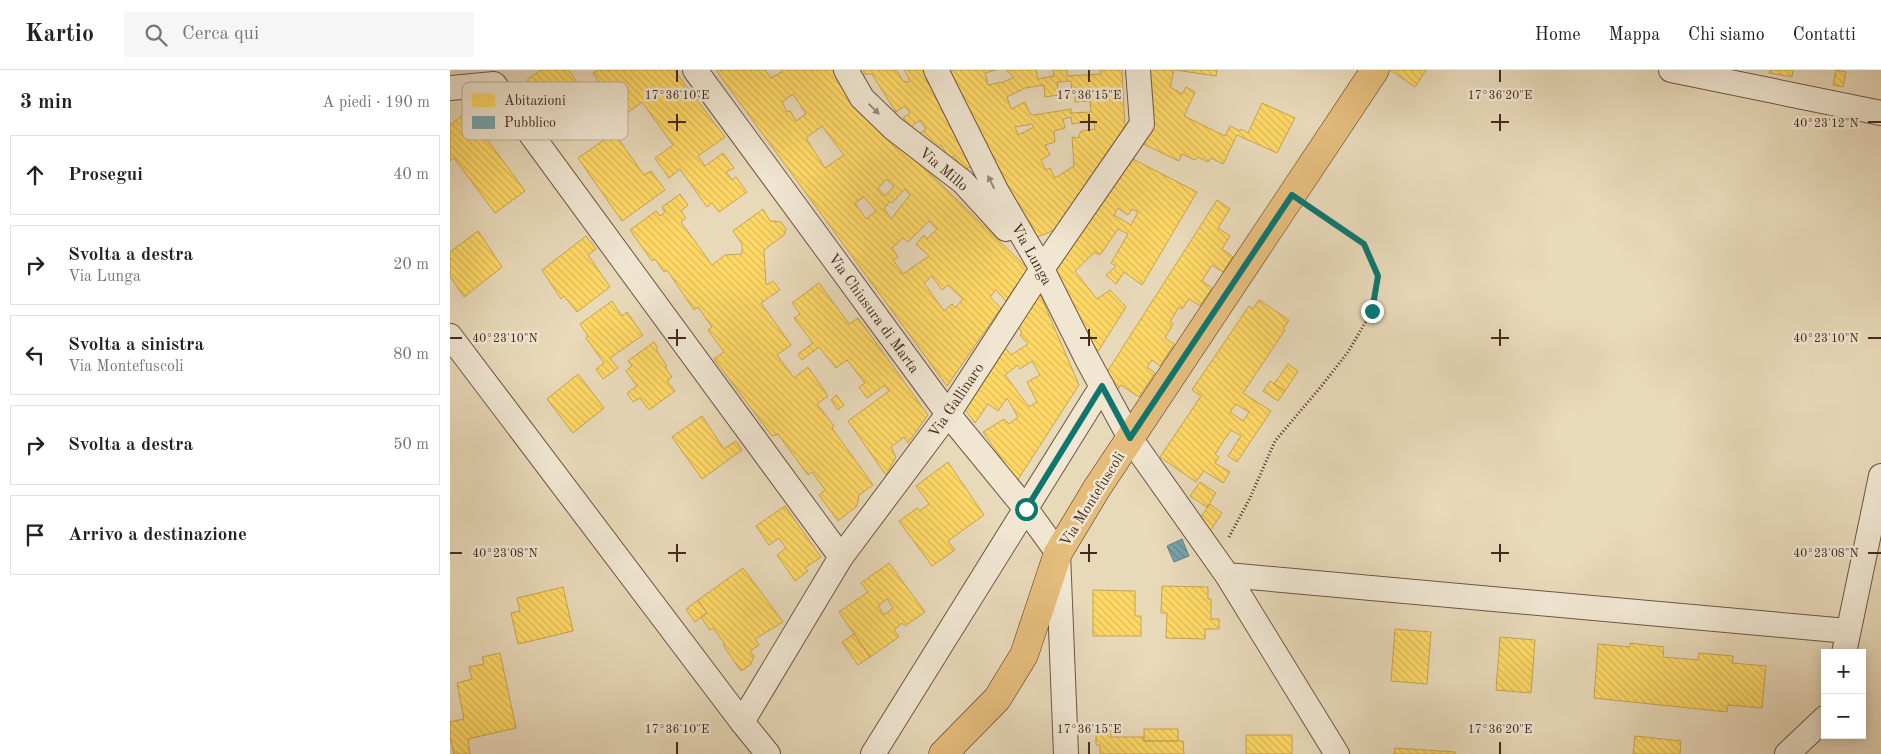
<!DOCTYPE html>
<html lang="it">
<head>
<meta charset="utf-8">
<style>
  :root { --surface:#fff; --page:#f6f6f6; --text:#222; --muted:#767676; --line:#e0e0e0 }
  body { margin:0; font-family:"Old Standard TT",serif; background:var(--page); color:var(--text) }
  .controls { position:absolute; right:15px; bottom:15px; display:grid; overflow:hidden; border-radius:0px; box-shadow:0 2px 12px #0003 }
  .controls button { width:45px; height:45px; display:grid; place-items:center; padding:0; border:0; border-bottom:1px solid var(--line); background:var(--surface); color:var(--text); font:25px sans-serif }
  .stop { position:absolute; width:15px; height:15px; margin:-11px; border:4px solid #0f766e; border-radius:50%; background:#fff }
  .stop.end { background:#0f766e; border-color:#fff; box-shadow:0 1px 5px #0008 }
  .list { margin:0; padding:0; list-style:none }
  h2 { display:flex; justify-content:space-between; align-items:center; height:65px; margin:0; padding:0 20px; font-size:21px }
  h2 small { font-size:16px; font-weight:400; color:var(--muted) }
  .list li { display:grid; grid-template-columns:32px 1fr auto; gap:15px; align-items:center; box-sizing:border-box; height:80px; margin:0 10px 10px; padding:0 10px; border:1px solid var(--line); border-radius:0px }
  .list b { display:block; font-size:19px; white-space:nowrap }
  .list p { margin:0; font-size:16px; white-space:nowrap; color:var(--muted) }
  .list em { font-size:16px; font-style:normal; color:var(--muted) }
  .icon { flex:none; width:28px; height:28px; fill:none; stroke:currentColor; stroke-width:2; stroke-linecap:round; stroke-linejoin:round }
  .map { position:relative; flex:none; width:1431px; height:684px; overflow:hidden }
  header { display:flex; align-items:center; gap:30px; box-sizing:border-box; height:70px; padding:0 25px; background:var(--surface); border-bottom:1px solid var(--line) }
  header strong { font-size:24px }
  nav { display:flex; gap:28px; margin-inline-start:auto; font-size:18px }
  .search { width:350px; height:45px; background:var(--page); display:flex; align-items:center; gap:12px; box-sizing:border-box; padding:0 18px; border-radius:0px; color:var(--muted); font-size:19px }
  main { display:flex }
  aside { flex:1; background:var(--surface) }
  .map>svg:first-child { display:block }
  .homes { fill:url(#homes-back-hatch); stroke:#c8a450; fill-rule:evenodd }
  .public { fill:url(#public-back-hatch); stroke:#688083 }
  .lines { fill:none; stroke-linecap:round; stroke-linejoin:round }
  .minor-casing { stroke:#6e5544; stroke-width:26 }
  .major-casing { stroke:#46291d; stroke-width:29 }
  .path { stroke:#46291d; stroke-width:3; stroke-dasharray:1 2.5; stroke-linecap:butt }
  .minor { stroke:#f0e6d2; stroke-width:24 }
  .major { stroke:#e4bc7c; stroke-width:28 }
  .oneway { fill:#9b8878 }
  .route { stroke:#0f766e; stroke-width:6 }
  .ticks { fill:none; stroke:#46291d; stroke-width:2 }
  .labels { text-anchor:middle; stroke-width:5; stroke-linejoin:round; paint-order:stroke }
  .street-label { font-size:15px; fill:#46291d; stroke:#f0e6d2 }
  .key { fill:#f0e6d2; stroke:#bdad9c; stroke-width:1 }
  .key-label { font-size:14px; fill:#46291d }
  .ticks-label { font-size:12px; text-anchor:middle; fill:#46291d; stroke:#f0e6d2; stroke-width:5; stroke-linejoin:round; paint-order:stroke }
</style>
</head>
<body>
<header>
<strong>Kartio</strong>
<div class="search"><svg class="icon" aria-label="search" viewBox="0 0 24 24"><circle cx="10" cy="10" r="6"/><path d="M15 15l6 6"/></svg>Cerca qui</div>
<nav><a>Home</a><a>Mappa</a><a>Chi siamo</a><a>Contatti</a></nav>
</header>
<main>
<aside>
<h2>3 min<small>A piedi · 190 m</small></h2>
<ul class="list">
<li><svg class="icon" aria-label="ahead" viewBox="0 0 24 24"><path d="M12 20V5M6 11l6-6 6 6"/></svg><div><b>Prosegui</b></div><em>40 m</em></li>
<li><svg class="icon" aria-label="right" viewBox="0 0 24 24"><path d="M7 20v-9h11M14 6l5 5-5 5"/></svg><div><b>Svolta a destra</b><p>Via Lunga</p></div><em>20 m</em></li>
<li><svg class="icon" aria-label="left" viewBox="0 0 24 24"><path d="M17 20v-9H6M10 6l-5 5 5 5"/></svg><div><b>Svolta a sinistra</b><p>Via Montefuscoli</p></div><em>80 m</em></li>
<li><svg class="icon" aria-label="right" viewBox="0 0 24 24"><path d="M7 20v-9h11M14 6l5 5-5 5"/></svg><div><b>Svolta a destra</b></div><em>50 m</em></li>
<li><svg class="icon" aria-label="arrive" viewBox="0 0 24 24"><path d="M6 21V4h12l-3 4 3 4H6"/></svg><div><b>Arrivo a destinazione</b></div></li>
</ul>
</aside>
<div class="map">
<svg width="1431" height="684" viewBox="0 0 1431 684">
  <defs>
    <pattern id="homes-back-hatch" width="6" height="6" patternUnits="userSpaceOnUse" patternTransform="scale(1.25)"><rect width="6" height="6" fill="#ffd966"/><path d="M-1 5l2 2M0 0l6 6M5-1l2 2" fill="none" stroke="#dcba58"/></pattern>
    <pattern id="public-back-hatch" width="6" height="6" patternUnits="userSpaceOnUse" patternTransform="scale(1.25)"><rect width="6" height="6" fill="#76a5af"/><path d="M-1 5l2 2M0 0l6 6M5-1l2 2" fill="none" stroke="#63868e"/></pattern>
  </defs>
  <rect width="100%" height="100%" fill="#e8d9b9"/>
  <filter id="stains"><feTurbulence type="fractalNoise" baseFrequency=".004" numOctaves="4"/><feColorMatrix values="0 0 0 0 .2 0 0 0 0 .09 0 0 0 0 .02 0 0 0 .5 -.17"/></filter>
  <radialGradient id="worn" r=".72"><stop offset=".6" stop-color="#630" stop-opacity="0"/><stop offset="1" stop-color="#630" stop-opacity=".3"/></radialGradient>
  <path class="homes" d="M91 0H118L140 29 154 19 143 3 148 0H224L275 67 248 86 255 96 273 83 284 98 276 102 282 110 286 107 297 122 269 142 262 133 257 137 230 99 219 108 205 88 223 75 192 32 173 46 168 39 150 53 139 38 114 58 77 10Z
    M266 0H315L321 8 332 2 331 0H385L426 51 578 199 556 231 546 220 540 227 551 238 497 316ZM343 24 356 44 346 51 340 41 337 42 332 32ZM372 56 394 85 375 98 356 68ZM436 109 444 116 435 126 428 119ZM455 119 460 125 441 149 434 139 440 131 442 133ZM414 127 426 141 416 149 405 133ZM479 151 487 159 477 169 474 165 466 174 479 186 453 204 443 190 448 187 442 178 453 168 458 172ZM482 206 492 220 498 215 513 229 505 238 502 234 494 241 474 213Z
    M407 0H446L453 11 458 12 460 11 454 0H477L527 93 513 101 504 86 499 88 491 75 483 80 468 65 476 59 470 50 461 57 453 48 460 43 455 36 446 42 422 4H410Z
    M499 0H546L535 3 538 15 553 12 564 7 556 0H586L588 9 604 6 603 0H617V6L651 4 650 0H672L675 57 667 73 607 159 585 168 496 1ZM621 11 622 22 630 21 631 24H625V32L640 31 641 42 621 43V39L584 45 580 44 575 32 561 39 557 27 575 18 594 15 595 27 609 25 607 12ZM621 47 622 54 644 51 645 59 631 61 628 68 622 67 624 96 605 108 600 98 596 100 591 90 600 85 595 75 605 72 604 61 615 58 613 49ZM582 54 584 57 568 65 565 57Z
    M696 0H724L720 17 732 24 736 17 745 22 734 46 775 66 780 56 790 61 791 59 798 63 812 33 845 48 827 83 787 65 773 94 761 88 758 92 748 87 745 90 732 84 729 91 689 72Z
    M725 0H767L766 6Z
    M940 0H976L965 17Z
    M1320 0H1343L1342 7 1319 3Z
    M1386 0 1396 2 1393 17 1383 15Z
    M17 42 75 121 45 143 4 88 0 91V55Z
    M164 63 194 105 201 101 215 120 172 151 128 88Z
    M679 87 747 122 692 215 674 202 666 214 656 205 666 196 661 193 678 164 668 159 650 185 645 182 625 201 647 229 660 220 676 237 647 283 603 201ZM668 138 678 145 682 139 688 142 681 155 664 145Z
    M230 124 238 135 231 141 236 148 231 152 262 195 275 185 292 184V174L283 161 313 139 320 151 331 152 336 159 334 165 314 180 316 215 323 211 330 220 311 233 341 275 327 285 344 308 358 297 378 326 367 334 384 356 382 358 423 415 409 425 407 436 388 451 369 425 375 420 362 402 358 405 328 364 322 366 264 289 274 282 258 260 262 257 248 237 244 240 217 200 214 202 205 189 202 191 180 160 206 141 210 146 215 142 212 137Z
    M767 130 780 139 768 158 780 166 772 179 783 187 773 202 762 195 752 211 762 218 750 236 739 229 732 239 729 237 720 252 723 254 715 268 724 274 710 296 702 290 697 297 705 303 689 327 671 315 667 320 657 302Z
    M28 161 52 197 14 227 0 206V182Z
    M136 166 146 179 138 185 160 217 127 242 114 226 111 229 92 200Z
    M369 213 399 254 408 248 478 345 458 373 454 367 441 377 446 387 436 405 398 351 439 321 435 315 417 328 409 317 415 313 397 290 386 298 369 277 352 290 348 284 363 273 344 248 350 244 342 233Z
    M589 222 629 315 567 411 533 362 554 349 559 354 568 347 557 328 548 341 538 334 525 353 512 335 553 275 561 285 578 274 570 265 572 263 567 254ZM582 291 590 305 577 312 587 332 579 337 555 305 568 295 570 299Z
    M809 230 839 250 833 259 835 260 793 323 821 341 787 392 778 386 791 366 781 360 765 384 769 387 765 393 780 402 773 413 754 401 746 412 710 387 751 326 742 320 799 236 803 239ZM786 334 799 342 793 351 780 342Z
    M162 231 172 246 177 242 193 265 160 288 168 298 153 309 146 299 154 293 136 268 138 266 130 254Z
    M204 272 208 278 206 280 217 296 215 297 222 307 217 311 225 321 199 340 190 328 183 332 177 323 187 316 176 301 182 296 178 291Z
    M838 294 848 301 835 321 824 314Z
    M128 304 154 338 123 363 97 329Z
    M820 311 835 321 828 331 813 321Z
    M386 325 394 335 388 340 381 330Z
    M252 346 274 379 286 371 292 380 252 409 222 367Z
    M498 392 534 445 498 471 505 480 482 496 449 451 467 438 469 441 479 434 466 416Z
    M750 412 766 423 757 437 740 426Z
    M760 434 772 443 758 464 748 451Z
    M335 436 371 487 355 498 358 501 345 511 327 485 336 478 329 468 319 475 306 456Z
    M439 493 475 542 455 556 452 553 444 560 449 567 420 587 389 542 418 522 411 513ZM437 529 443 538 434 545 428 536Z
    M293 498 333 552 305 569 309 575 300 581 304 587 300 595 291 601 273 575 275 574 263 558 260 560 251 547 257 543 248 530Z
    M712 516 758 517V529H761V549H769V559H755V569L716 568 717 543H711Z
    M113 517 123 561 68 574 61 543 70 541 67 528Z
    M643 520 685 521V546H691V566H643Z
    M248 530 257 543 245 552 236 539Z
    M945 559 981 562 977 614 941 611Z
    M404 564 420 587 408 595 392 572Z
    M1050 567 1085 570 1081 623 1046 620Z
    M1180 573 1214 577 1213 587 1248 590 1249 583 1283 586 1282 593 1316 596 1312 638 1278 635 1277 642 1144 628 1148 574 1180 577Z
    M50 583 66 658 18 669 20 684H4L0 667V652L14 649 7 613 22 609 19 597 34 594 32 587Z
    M694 659H728V671H694Z
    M646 661H661V667H694V671H733L734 684H650V675H646Z
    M796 665H842V684H796Z
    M1185 666 1231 671 1230 684H1183Z
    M945 678 1005 682V684H944Z"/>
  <path class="public" d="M732 469 739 486 724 492 717 476Z"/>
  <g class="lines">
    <defs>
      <path id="minor" d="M245 0 498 344 576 439 608 483 616 684
        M396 0 412 28 443 58 513 112 556 159
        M486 0 547 122 592 199 637 289 680 368 777 505 887 684
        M1221 0 1431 43
        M44 14 391 487
        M0 18 44 14
        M0 266 292 652 318 684
        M777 505 1398 561
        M1394 583 1431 406
        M292 652 391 487 498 344 592 199 692 54 688 0
        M423 684 652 316
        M1337 684 1375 648"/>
      <path id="major" d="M493 684 547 629 574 585 608 483 647 418 925 0"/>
    </defs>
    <use href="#minor" class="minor-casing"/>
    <use href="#major" class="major-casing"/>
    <path class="path" d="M779 467 800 428 825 371 869 319 898 282 922 241 928 206 914 173 862 138"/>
    <use href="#minor" class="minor"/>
    <use href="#major" class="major"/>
  </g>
  <defs><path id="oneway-solid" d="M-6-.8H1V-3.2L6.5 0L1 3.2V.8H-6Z" transform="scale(1.25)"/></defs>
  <g class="oneway">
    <use href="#oneway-solid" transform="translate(424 39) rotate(44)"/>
    <use href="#oneway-solid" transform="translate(541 112) rotate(-116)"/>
  </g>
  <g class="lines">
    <path class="route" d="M576 439 652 316 680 368 842 125 914 174 928 206 922 241"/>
  </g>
  <path class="ticks" d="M227 0V12M639 0V12M1050 0V12M227 44V61M639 44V61M1050 44V61M218 52H236M630 52H647M1041 52H1059M1418 52H1431M227 259V276M639 259V276M1050 259V276M0 268H12M218 268H236M630 268H647M1041 268H1059M1418 268H1431M227 474V492M639 474V492M1050 474V492M0 483H12M218 483H236M630 483H647M1041 483H1059M1418 483H1431M227 672V684M639 672V684M1050 672V684"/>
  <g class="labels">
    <g class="street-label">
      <text transform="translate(494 99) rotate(40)" y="5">Via Millo</text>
      <text transform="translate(582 184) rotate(61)" y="5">Via Lunga</text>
      <text transform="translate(424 243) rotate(54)" y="5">Via Chiusura di Marta</text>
      <text transform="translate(506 330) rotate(-56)" y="5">Via Gallinaro</text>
      <text transform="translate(642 429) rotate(-58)" y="5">Via Montefuscoli</text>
    </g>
  </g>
  <rect x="12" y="12" width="166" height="58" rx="8" class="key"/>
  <rect x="22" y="23" width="23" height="14" fill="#ffd966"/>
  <rect x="22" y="46" width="23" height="13" fill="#76a5af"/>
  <g class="key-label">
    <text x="54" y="35">Abitazioni</text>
    <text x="54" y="57">Pubblico</text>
  </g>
  <g class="ticks-label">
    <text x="227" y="29">17°36'10"E</text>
    <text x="639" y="29">17°36'15"E</text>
    <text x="1050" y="29">17°36'20"E</text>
    <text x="1376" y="57">40°23'12"N</text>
    <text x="55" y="272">40°23'10"N</text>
    <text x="1376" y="272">40°23'10"N</text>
    <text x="55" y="487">40°23'08"N</text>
    <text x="1376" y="487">40°23'08"N</text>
    <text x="227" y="663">17°36'10"E</text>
    <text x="639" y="663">17°36'15"E</text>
    <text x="1050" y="663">17°36'20"E</text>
  </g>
  <rect width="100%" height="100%" filter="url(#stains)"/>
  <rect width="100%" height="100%" fill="url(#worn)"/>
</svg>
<div class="controls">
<button>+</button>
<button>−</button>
</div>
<div class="stop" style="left:576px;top:439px"></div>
<div class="stop end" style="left:922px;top:241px"></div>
</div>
</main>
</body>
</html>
